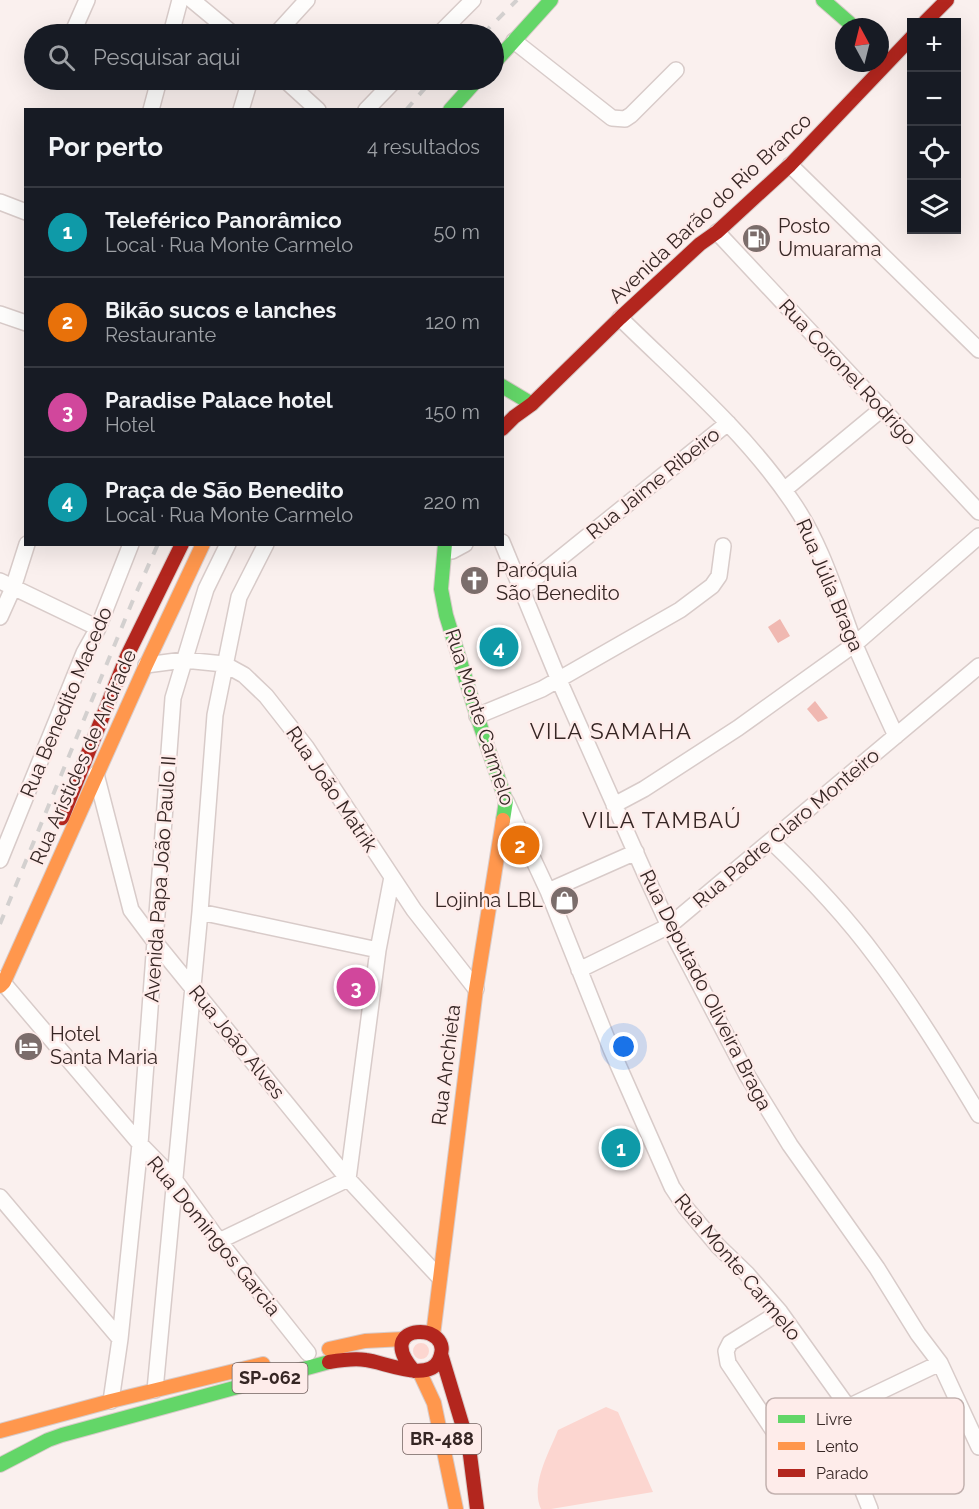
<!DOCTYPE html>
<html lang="pt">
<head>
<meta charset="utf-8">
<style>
  :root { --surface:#171b24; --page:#20242c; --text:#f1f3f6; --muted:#9ea1a6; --line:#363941; --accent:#7b6d6b }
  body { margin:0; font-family:Raleway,sans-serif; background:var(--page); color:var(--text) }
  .controls { position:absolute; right:18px; top:18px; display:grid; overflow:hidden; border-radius:0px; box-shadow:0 6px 24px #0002 }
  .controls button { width:54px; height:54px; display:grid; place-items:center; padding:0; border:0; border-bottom:2px solid var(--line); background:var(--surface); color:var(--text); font:30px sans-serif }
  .compass { position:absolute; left:835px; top:18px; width:54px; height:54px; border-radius:50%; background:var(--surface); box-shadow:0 6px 24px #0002; rotate:353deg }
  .you { position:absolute; left:624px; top:1047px; width:21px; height:21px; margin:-15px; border:4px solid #fff; border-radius:50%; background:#1a73e8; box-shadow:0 0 0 9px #1a73e833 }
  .badge { display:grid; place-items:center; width:39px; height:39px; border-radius:50%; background:var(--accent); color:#fff; font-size:20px; font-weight:700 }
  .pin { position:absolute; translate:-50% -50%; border:3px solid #fff; box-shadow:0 2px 6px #0006 }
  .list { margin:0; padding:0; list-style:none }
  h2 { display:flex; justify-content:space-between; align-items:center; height:78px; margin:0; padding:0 24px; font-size:26px }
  h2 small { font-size:20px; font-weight:400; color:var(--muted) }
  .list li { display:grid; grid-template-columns:39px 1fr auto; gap:18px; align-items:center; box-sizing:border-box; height:90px; padding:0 24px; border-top:2px solid var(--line) }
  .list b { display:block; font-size:22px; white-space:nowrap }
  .list p { margin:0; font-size:20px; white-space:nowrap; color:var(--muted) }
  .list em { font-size:20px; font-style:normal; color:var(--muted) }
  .icon { flex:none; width:33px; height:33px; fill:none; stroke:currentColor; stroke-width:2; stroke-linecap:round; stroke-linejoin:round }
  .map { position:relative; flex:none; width:979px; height:1509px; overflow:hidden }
  .search { position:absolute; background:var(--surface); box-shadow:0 6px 24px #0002; left:24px; top:24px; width:480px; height:66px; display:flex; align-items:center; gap:15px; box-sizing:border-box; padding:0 21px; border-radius:33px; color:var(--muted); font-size:22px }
  .panel { position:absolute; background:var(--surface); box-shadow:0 6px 24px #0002; left:24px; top:108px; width:480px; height:438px; border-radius:0px }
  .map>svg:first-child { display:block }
  .green { fill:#fcd6d0 }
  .water { fill:#f0b8b1 }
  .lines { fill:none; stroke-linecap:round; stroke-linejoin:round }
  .street-casing { stroke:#d8cbc9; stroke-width:18 }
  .fast-casing { stroke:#d8cbc9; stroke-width:16 }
  .slow-casing { stroke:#d8cbc9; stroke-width:16 }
  .jam-casing { stroke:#d8cbc9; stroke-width:16 }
  .street { stroke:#fefdfc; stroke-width:15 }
  .fast { stroke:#63d668; stroke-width:14 }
  .slow { stroke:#ff974d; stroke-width:14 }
  .jam { stroke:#b3261e; stroke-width:14 }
  .rail { stroke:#d3d0cf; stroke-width:4; stroke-dasharray:10 10; stroke-linecap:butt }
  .labels { text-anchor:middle; stroke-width:5; stroke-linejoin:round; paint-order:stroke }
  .shield { fill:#feecea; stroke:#72615f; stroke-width:1.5 }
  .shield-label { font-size:18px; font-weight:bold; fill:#362624 }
  .street-label { font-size:20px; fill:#362624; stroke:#feecea }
  .poi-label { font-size:20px; fill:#362624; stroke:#feecea; text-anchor:start }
  .quarter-label { font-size:22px; letter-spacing:1.5px; fill:#362624; stroke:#feecea }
  .key { fill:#feecea; stroke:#c2b1af; stroke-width:1.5 }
  .key-label { font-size:16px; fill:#362624 }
</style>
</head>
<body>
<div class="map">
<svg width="979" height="1509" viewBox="0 0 979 1509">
  <rect width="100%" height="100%" fill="#faf0ee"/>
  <path class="green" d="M413 1351a8 8 0 1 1 16 0a8 8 0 1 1-16 0Z
    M606 1407 618 1412 653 1492 551 1509H541C530 1485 549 1453 558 1430Z"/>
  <path class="water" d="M780 619 790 636 778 643 768 627Z
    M815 701 828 718 818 722 807 709Z"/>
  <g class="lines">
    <defs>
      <path id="street" d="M192 0 233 34
        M72 34 87 0
        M171 34 180 0
        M276 34 307 0
        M439 34 473 0
        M514 41 612 118 625 119 631 115 676 70
        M285 80 318 110
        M151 110 159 80
        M241 110 250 80
        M366 110 395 80
        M790 165 979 350
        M0 202 26 212
        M717 232 979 512
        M0 314 26 323
        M620 318C679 376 744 431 791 500 822 544 836 595 855 645 868 675 882 706 896 736
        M784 490 883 408
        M502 542 558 678 646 876 669 926 747 1075 790 1145 877 1268 918 1334 940 1363 979 1447
        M452 551 465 544
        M0 581 98 628
        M522 587 532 581 728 423
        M0 617 13 588 27 544
        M146 665 184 660 224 664 244 675 266 696 306 747 414 910 476 989
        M477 716 542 689 680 610 712 586 719 576 723 546
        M96 774 131 910 155 942 348 1179 439 1277
        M506 801 548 891 611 1049 672 1187 686 1208 718 1246 747 1274 780 1312 848 1407
        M614 805 644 789 738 728 855 644 979 536
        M771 841C809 877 845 915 876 957 914 1007 947 1061 979 1115
        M0 860 84 653 98 628 131 544
        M548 891 636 852
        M200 912 378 950
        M579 970 669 926 979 666
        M0 979 140 1144 174 1179 219 1241 308 1353
        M0 1197 120 1339
        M219 1241 348 1179 378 950 392 877
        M780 1312 730 1343 726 1351 728 1363 779 1439 789 1448 806 1442 836 1424 848 1407 940 1363
        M155 1390 200 912 215 715 239 597 266 544
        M111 1401 120 1339 140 1144 173 698 206 589 228 544
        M836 1424 870 1509"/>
      <path id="fast" d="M823 0 854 27
        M494 63 551 0
        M450 110 477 80
        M502 386 532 404
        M445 544 441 589 446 615 477 716 506 801 503 820
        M0 1465 48 1440 62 1435 329 1362"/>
      <path id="slow" d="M0 986 4 982 146 665 203 544
        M433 1335 476 989 503 820
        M329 1349 365 1341 404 1339
        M420 1373 434 1403 456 1509
        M0 1431 111 1401 263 1364"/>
      <path id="jam" d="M925 22 947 0
        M502 429 514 417 532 404 620 318 700 244 717 232 790 165 912 37
        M62 818 127 656 182 544
        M441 1354 469 1447 477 1509
        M329 1362C341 1360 354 1358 366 1360 384 1362 429 1383 439 1360 458 1321 370 1321 414 1371"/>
    </defs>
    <use href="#street" class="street-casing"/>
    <use href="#fast" class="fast-casing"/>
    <use href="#slow" class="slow-casing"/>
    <use href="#jam" class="jam-casing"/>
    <use href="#street" class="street"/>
    <use href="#fast" class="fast"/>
    <use href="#slow" class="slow"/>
    <use href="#jam" class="jam"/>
    <path class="rail" d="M483 34 517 0
      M406 110 432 80
      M0 924 133 600 158 544"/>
  </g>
  <defs>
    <symbol id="fuel-disc" viewBox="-11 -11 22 22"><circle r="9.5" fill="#7b6d6b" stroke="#feecea"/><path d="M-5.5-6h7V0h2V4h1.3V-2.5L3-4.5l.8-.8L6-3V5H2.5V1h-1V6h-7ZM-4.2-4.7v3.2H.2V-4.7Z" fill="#fff"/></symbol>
    <symbol id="church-disc" viewBox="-11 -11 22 22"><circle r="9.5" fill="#7b6d6b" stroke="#feecea"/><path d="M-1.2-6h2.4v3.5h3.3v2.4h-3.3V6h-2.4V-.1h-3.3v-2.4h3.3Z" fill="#fff"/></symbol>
    <symbol id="shop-disc" viewBox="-11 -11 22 22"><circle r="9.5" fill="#7b6d6b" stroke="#feecea"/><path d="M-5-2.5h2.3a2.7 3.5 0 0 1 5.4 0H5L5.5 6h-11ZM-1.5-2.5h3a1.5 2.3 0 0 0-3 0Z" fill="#fff"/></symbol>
    <symbol id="hotel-disc" viewBox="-11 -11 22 22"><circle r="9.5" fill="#7b6d6b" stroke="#feecea"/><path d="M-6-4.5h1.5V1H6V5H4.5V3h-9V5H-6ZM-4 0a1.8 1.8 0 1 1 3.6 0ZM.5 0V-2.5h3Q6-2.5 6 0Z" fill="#fff"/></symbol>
  </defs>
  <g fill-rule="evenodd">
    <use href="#fuel-disc" x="740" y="222" width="33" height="33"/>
    <use href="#church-disc" x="458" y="564" width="33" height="33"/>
    <use href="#shop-disc" x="548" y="884" width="33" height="33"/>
    <use href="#hotel-disc" x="12" y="1030" width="33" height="33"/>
  </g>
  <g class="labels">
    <g class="shield">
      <rect x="232.5" y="1363" width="75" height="30" rx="4.5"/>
      <rect x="403" y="1424" width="78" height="30" rx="4.5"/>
    </g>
    <g class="shield-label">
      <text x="270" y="1384">SP-062</text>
      <text x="442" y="1445">BR-488</text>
    </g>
    <g class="street-label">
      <text transform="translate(710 208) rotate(-43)" y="7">Avenida Barão do Rio Branco</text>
      <text transform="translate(848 372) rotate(47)" y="7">Rua Coronel Rodrigo</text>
      <text transform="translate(653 483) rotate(-39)" y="7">Rua Jaime Ribeiro</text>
      <text transform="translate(830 585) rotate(67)" y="7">Rua Júlia Braga</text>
      <text transform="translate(66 702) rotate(-67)" y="7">Rua Benedito Macedo</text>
      <text transform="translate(480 717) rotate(72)" y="7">Rua Monte Carmelo</text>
      <text transform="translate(83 757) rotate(-66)" y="7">Rua Aristides de Andrade</text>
      <text transform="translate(332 789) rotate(56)" y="7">Rua João Matrik</text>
      <text transform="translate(786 828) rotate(-40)" y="7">Rua Padre Claro Monteiro</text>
      <text transform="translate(160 879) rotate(-86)" y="7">Avenida Papa João Paulo II</text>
      <text transform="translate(706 990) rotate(63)" y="7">Rua Deputado Oliveira Braga</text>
      <text transform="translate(237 1042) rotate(51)" y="7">Rua João Alves</text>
      <text transform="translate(446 1065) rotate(-83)" y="7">Rua Anchieta</text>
      <text transform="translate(214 1236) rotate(51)" y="7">Rua Domingos Garcia</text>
      <text transform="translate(738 1267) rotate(50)" y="7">Rua Monte Carmelo</text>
    </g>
    <g class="poi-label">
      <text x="778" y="233">Posto<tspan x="778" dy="23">Umuarama</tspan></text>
      <text x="496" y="577">Paróquia<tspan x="496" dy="23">São Benedito</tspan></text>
      <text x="543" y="907" text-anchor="end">Lojinha LBL</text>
      <text x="50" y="1041">Hotel<tspan x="50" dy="23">Santa Maria</tspan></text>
    </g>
    <g class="quarter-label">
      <text x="611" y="739">VILA SAMAHA</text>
      <text x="662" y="828">VILA TAMBAÚ</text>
    </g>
  </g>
  <rect x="766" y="1398" width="198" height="96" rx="9" class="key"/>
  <rect x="778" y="1415" width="27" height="8" fill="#63d668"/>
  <rect x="778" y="1442" width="27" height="8" fill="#ff974d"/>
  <rect x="778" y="1469" width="27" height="8" fill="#b3261e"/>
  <g class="key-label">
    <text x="816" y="1425">Livre</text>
    <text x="816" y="1452">Lento</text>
    <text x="816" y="1479">Parado</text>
  </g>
</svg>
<div class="controls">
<button>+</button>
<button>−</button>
<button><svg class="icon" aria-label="locate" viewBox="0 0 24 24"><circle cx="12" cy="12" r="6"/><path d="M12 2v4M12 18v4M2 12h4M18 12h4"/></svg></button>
<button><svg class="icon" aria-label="layers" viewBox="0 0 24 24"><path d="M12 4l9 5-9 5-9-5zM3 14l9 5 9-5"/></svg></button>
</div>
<svg class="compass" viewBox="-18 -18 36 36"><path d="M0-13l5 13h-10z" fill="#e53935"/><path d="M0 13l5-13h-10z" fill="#9ea1a6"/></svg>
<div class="you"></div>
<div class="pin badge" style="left:621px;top:1148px;background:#0f9aa8">1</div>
<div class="pin badge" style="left:520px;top:845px;background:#e8710a">2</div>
<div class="pin badge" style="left:356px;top:987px;background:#d1479c">3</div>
<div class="pin badge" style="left:499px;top:647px;background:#0f9aa8">4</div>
<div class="search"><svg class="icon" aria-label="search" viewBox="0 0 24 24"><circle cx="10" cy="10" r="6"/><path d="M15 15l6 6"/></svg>Pesquisar aqui</div>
<section class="panel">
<h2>Por perto<small>4 resultados</small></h2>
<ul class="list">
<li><span class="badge" style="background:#0f9aa8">1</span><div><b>Teleférico Panorâmico</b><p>Local · Rua Monte Carmelo</p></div><em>50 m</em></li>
<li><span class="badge" style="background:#e8710a">2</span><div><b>Bikão sucos e lanches</b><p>Restaurante</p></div><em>120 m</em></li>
<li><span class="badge" style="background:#d1479c">3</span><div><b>Paradise Palace hotel</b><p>Hotel</p></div><em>150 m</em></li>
<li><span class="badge" style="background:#0f9aa8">4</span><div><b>Praça de São Benedito</b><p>Local · Rua Monte Carmelo</p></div><em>220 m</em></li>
</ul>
</section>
</div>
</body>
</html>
